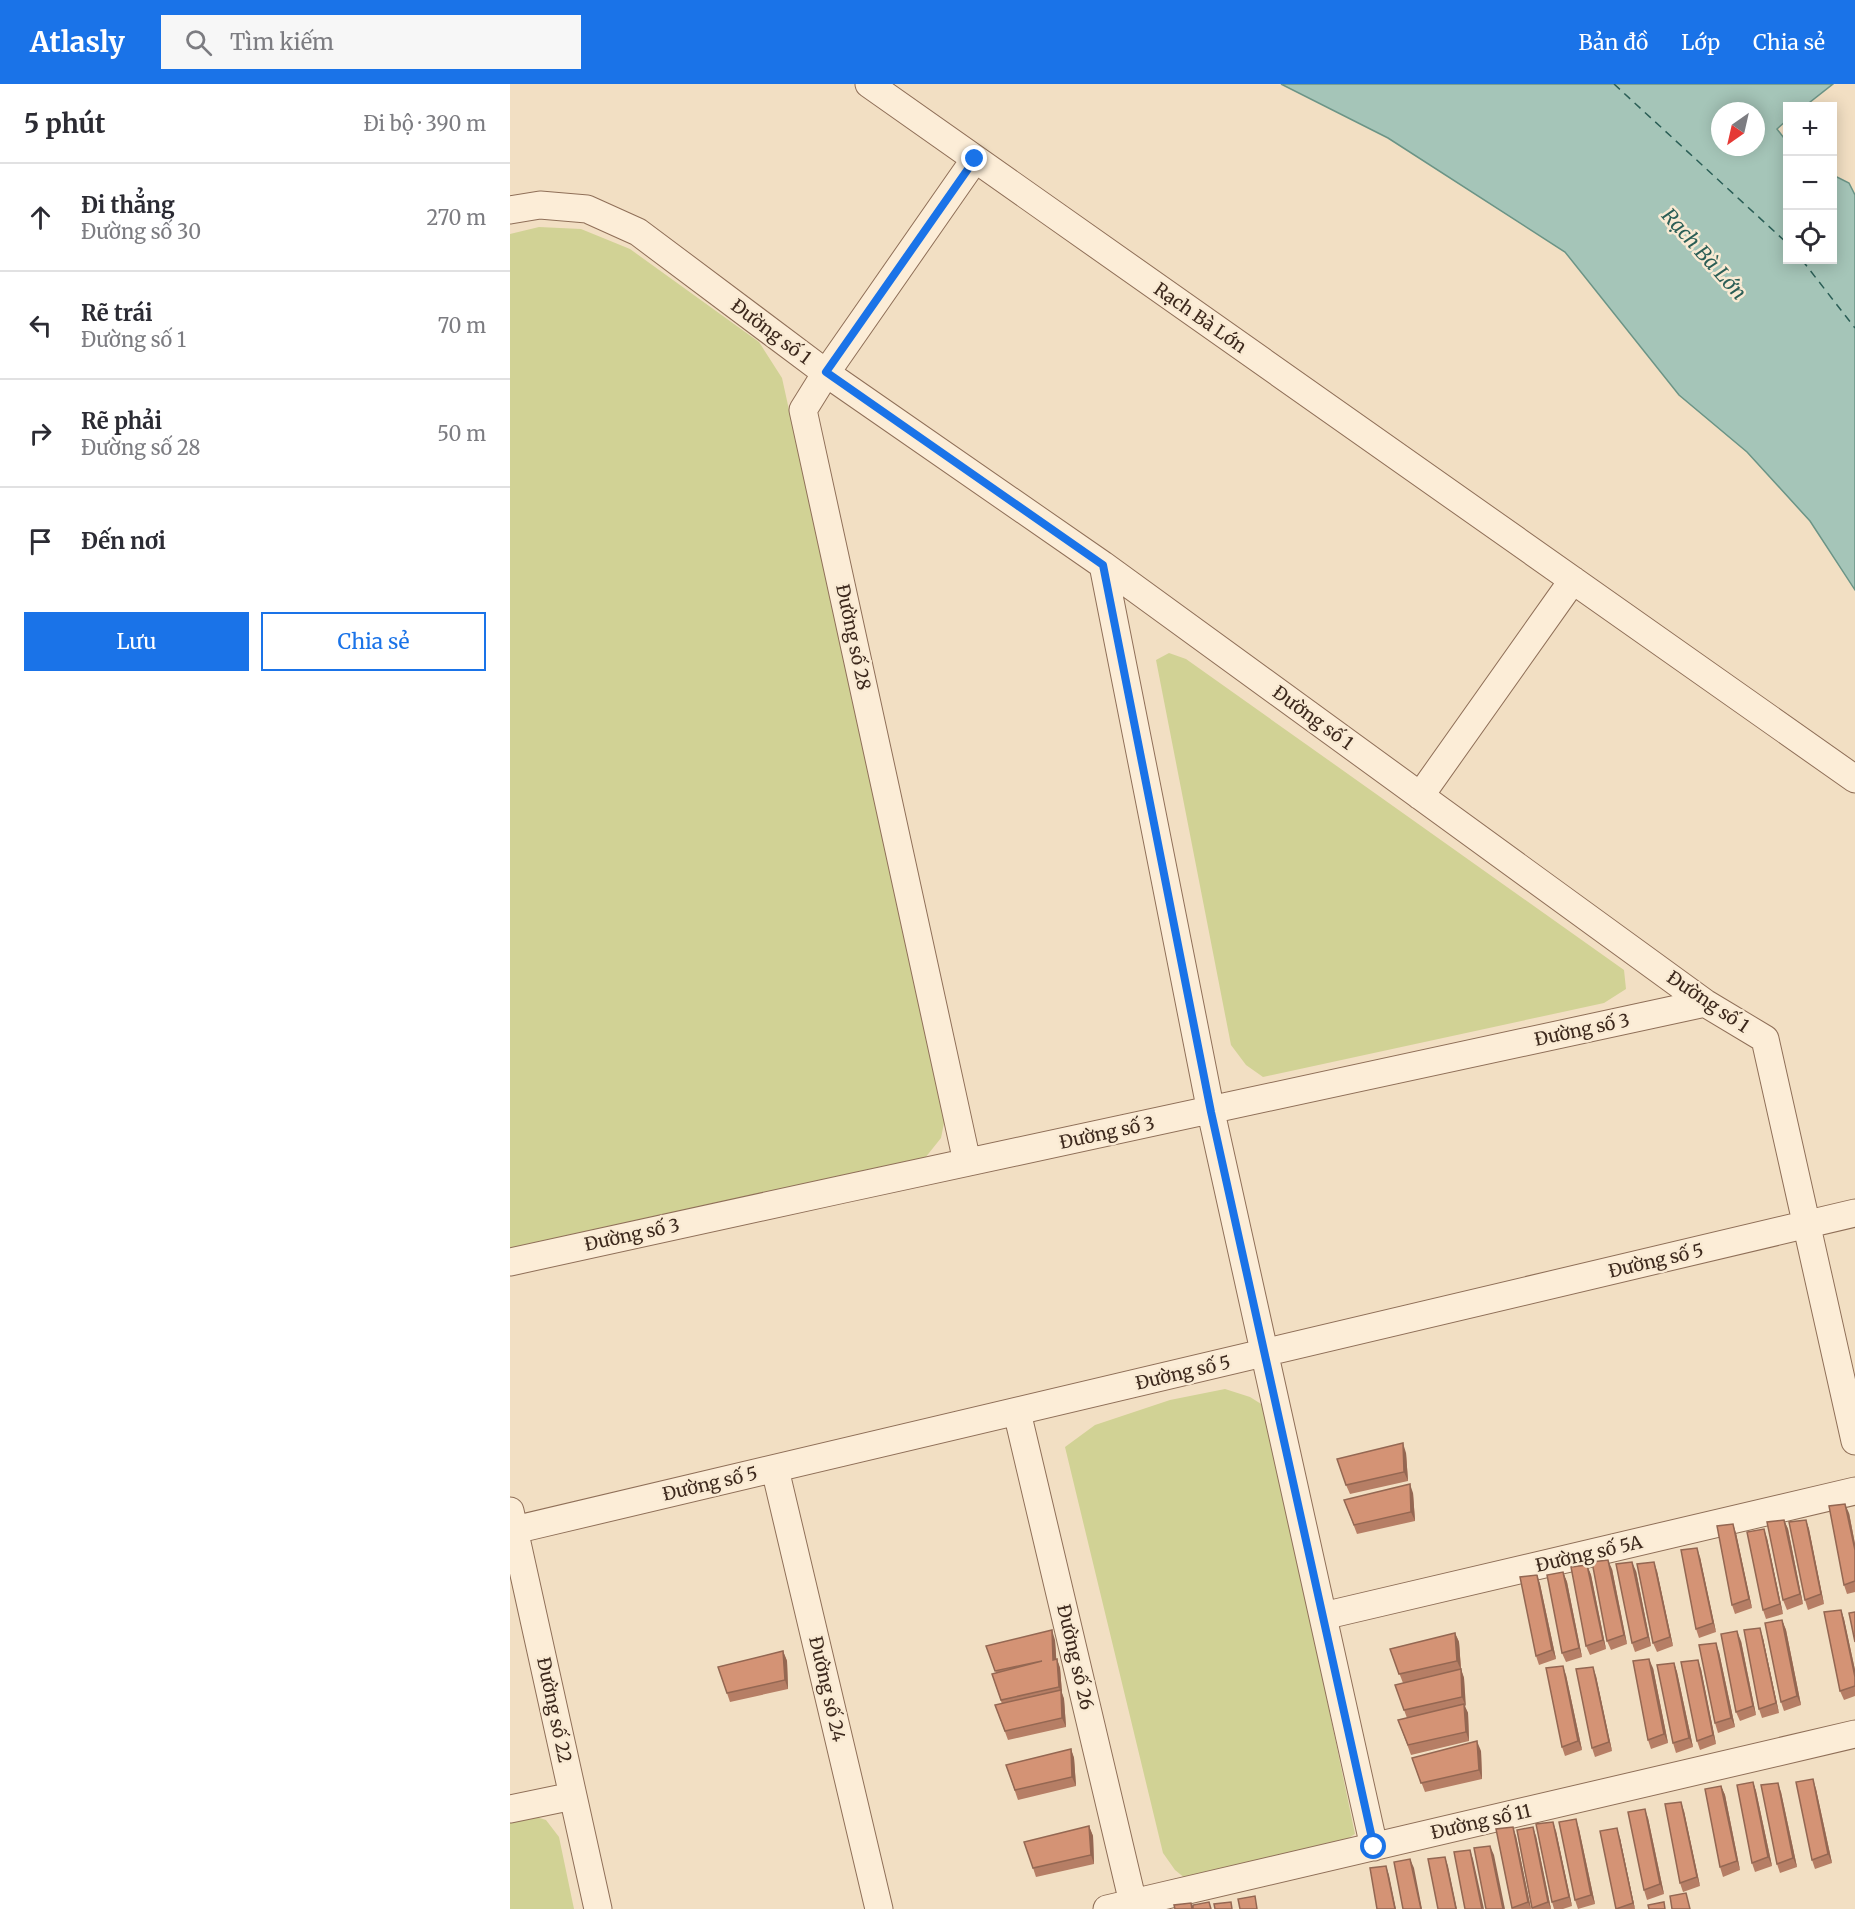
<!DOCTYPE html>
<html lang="vi">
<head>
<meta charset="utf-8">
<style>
  :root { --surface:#fff; --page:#f7f7f7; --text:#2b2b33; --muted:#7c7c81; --line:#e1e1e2; --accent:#1a73e8 }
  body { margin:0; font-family:Merriweather,serif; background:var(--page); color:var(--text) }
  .controls { position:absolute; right:18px; top:18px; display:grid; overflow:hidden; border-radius:0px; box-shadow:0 3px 15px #0003 }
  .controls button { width:54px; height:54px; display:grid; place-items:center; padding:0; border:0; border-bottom:2px solid var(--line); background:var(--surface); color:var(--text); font:30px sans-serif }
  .compass { position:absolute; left:1201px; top:18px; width:54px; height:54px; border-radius:50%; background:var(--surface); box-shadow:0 3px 15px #0003; rotate:214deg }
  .stop { position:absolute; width:18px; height:18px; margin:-14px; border:4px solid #1a73e8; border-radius:50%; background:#fff }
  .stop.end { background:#1a73e8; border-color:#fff; box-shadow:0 2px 6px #0008 }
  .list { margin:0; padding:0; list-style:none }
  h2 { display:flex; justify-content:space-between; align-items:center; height:78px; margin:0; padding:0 24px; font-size:26px }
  h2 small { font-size:20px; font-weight:400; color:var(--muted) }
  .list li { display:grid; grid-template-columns:39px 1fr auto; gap:18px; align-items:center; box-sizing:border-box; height:108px; padding:0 24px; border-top:2px solid var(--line) }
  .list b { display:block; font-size:22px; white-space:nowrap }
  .list p { margin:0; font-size:20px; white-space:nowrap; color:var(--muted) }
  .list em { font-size:20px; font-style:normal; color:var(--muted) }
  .actions { display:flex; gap:12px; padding:18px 24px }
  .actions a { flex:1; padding:14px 0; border:2px solid var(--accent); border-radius:0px; text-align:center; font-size:21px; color:var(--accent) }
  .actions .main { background:var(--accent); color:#fff }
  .icon { flex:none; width:33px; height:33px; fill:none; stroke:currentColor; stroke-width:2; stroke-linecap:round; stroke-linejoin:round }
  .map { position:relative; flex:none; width:1345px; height:1825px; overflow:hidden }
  header { display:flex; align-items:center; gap:36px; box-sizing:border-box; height:84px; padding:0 30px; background:var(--accent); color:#fff }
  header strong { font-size:28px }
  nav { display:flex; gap:33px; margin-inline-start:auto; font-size:21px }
  .search { width:420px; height:54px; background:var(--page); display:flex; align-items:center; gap:15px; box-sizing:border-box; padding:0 21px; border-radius:0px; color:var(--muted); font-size:22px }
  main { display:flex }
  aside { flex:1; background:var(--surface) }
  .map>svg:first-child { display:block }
  .green { fill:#d1d295 }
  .water { fill:#a5c5b8; stroke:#6b9486; stroke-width:1.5; fill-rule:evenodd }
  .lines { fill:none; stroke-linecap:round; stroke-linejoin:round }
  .ferry { stroke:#2b5e56; stroke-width:1.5; stroke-dasharray:8 6; stroke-linecap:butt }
  .minor-casing { stroke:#8f6f58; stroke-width:29 }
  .minor { stroke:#fcedd7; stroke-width:27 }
  .wall { fill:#b67e65 }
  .shaded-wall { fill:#946752 }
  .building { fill:#d49375; stroke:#946752; stroke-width:1.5 }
  .route { stroke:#1a73e8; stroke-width:8 }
  .labels { text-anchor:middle; stroke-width:5; stroke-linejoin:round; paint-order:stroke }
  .street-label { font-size:18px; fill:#3d291d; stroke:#f9ead3 }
  .water-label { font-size:20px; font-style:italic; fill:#2b5e56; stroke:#f9ead3 }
</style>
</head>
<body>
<header>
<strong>Atlasly</strong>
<div class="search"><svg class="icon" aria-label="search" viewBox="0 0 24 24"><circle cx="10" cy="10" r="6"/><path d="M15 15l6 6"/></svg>Tìm kiếm</div>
<nav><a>Bản đồ</a><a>Lớp</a><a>Chia sẻ</a></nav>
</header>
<main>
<aside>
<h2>5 phút<small>Đi bộ · 390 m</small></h2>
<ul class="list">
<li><svg class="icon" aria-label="ahead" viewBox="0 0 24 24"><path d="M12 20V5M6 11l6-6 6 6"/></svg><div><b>Đi thẳng</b><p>Đường số 30</p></div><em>270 m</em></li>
<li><svg class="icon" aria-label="left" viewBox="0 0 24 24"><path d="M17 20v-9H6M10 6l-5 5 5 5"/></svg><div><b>Rẽ trái</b><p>Đường số 1</p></div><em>70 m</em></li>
<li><svg class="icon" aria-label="right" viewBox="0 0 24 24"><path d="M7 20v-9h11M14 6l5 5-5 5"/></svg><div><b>Rẽ phải</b><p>Đường số 28</p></div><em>50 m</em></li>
<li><svg class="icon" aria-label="arrive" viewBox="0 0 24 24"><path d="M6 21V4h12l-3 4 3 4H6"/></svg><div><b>Đến nơi</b></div></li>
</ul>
<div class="actions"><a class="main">Lưu</a><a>Chia sẻ</a></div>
</aside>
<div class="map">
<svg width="1345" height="1825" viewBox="0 0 1345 1825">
  <rect width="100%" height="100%" fill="#f2dfc3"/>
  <path class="green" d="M29 143 71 145 120 165 249 258 272 294 435 1034 431 1054 415 1074 10 1166 0 1163V150Z
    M659 569 676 575 1114 886 1116 905 1094 919 753 993 736 981 721 961 646 576Z
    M715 1305 740 1313 756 1323 845 1750 829 1760 676 1795 665 1786 653 1769 555 1363 585 1341 660 1316Z
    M17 1730 36 1736 49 1753 64 1825H0V1734Z"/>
  <path class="water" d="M771 0H1323L1295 22H1278L1277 36 1267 45 1277 58 1278 176H1322L1323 91 1339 99 1345 111V506L1300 437 1237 368 1169 311 1055 168 878 54ZM1210 27H1246V63H1210Z"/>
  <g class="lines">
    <path class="ferry" d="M1104 0 1278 160
      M1292 176 1345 244"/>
    <defs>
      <path id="minor" d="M359 0 1345 695
        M0 126 30 121 77 125 128 148 316 289 593 481 1195 919 1255 955 1345 1357
        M593 481 701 1028 864 1763
        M910 712 1063 496
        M457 1078 293 326 316 289 465 75
        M0 1178C398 1090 797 1006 1195 919
        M507 1328 623 1819
        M265 1385 369 1825
        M0 1427 88 1825
        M0 1447 1345 1129
        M813 1532 1345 1407
        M0 1725 63 1712
        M597 1825 1345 1650"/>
    </defs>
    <use href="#minor" class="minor-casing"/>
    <use href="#minor" class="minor"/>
  </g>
  <path class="wall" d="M896 1369 898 1397 840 1410 836 1401Z
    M903 1409 905 1437 847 1450 834 1416Z
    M1339 1429 1345 1460V1508L1337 1510 1334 1501Z
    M1274 1436 1278 1445 1293 1520 1277 1526 1273 1516Z
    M1296 1436 1299 1445 1314 1520 1298 1526 1295 1516Z
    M1226 1449 1242 1524 1225 1530 1222 1521Z
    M1257 1454 1273 1530 1256 1535 1253 1526Z
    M1190 1473 1206 1548 1189 1554 1186 1545Z
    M1077 1481 1081 1491 1096 1565 1080 1571 1076 1562Z
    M1102 1485 1117 1560 1101 1566 1097 1557Z
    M1126 1487 1141 1562 1125 1568 1122 1559Z
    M1147 1487 1163 1562 1147 1568 1143 1559Z
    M1053 1488 1057 1498 1072 1573 1056 1578 1052 1569Z
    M1027 1491 1030 1500 1046 1575 1029 1581 1026 1572Z
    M1331 1526 1334 1535 1345 1586V1612L1334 1616 1330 1607Z
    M1272 1536 1276 1546 1291 1621 1274 1627 1271 1618Z
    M945 1549 949 1558 951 1585 954 1594 955 1623 958 1629 959 1657 901 1671 888 1636 897 1634 894 1626 893 1599 880 1565Z
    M1253 1554 1269 1629 1252 1634 1249 1625Z
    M545 1556 546 1575H547L550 1584 552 1609 554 1615 556 1643 498 1656 485 1621 492 1620 482 1590 486 1589 476 1562Z
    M1231 1557 1246 1631 1230 1637 1226 1628Z
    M273 1567 277 1577 278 1605 220 1618 208 1583Z
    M1209 1568 1225 1643 1208 1649 1205 1639Z
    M1164 1579 1167 1588 1183 1663 1166 1669 1163 1659Z
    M1143 1584 1158 1659 1141 1665 1138 1656Z
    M1191 1585 1206 1660 1190 1666 1187 1657Z
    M1056 1591 1072 1666 1055 1672 1052 1663Z
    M1086 1592 1102 1667 1085 1673 1082 1664Z
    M561 1665 564 1674 566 1702 508 1716 496 1681Z
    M971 1667 972 1695 915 1708 902 1674Z
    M1243 1698 1246 1707 1262 1782 1245 1788 1242 1779Z
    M1211 1702 1215 1711 1230 1786 1213 1793 1210 1783Z
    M1306 1705 1322 1779 1305 1785 1302 1776Z
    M1271 1708 1287 1783 1270 1789 1267 1780Z
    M1174 1727 1190 1802 1173 1808 1170 1799Z
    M1138 1734 1154 1810 1137 1816 1134 1806Z
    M579 1742 583 1752 584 1780 526 1793 523 1784Z
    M986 1745 1006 1752 1021 1825H1002Z
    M1069 1745 1085 1820 1068 1825 1065 1816Z
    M1007 1746 1026 1752 1041 1825H1022Z
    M1046 1747 1062 1822 1053 1825H1044L1042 1818Z
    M1110 1754 1125 1825H1106Z"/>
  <path class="shaded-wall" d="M893 1359 896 1369 898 1397 894 1388Z
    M900 1400 903 1409 905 1437 901 1428Z
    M1335 1420 1339 1429 1345 1460V1466Z
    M1274 1436 1278 1445 1293 1520 1290 1510Z
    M1296 1436 1299 1445 1314 1520 1311 1510Z
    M1223 1440 1226 1449 1242 1524 1239 1515Z
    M1254 1445 1257 1454 1273 1530 1270 1520Z
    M1187 1464 1190 1473 1206 1548 1203 1539Z
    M1098 1476 1102 1485 1117 1560 1114 1551Z
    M1122 1478 1126 1487 1141 1562 1138 1553Z
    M1144 1478 1147 1487 1163 1562 1160 1553Z
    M1077 1481 1081 1491 1096 1565 1093 1556Z
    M1053 1488 1057 1498 1072 1573 1069 1564Z
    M1027 1491 1030 1500 1046 1575 1042 1566Z
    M1331 1526 1334 1535 1345 1586V1593Z
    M1272 1536 1276 1546 1291 1621 1287 1612Z
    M1250 1544 1253 1554 1269 1629 1266 1619Z
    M542 1546 545 1556 547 1585 543 1576Z
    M1227 1547 1231 1557 1246 1631 1243 1622Z
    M945 1549 949 1558 951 1586 947 1577Z
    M1206 1559 1209 1568 1225 1643 1221 1634Z
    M273 1567 277 1577 278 1605 275 1596Z
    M547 1575 550 1584 552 1609 554 1615 556 1643 552 1634 551 1609 549 1603Z
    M1139 1575 1143 1584 1158 1659 1154 1650Z
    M1188 1576 1191 1585 1206 1660 1203 1651Z
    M1164 1579 1167 1588 1183 1663 1179 1654Z
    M1053 1582 1056 1591 1072 1666 1068 1657Z
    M1083 1583 1086 1592 1102 1667 1099 1658Z
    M951 1585 954 1594 956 1623 952 1613Z
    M954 1620 958 1629 959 1657 956 1648Z
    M967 1657 971 1667 972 1695 969 1686Z
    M561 1665 564 1674 566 1702 562 1693Z
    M1303 1695 1306 1705 1322 1779 1318 1770Z
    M1243 1698 1246 1707 1262 1782 1258 1773Z
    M1268 1699 1271 1708 1287 1783 1283 1774Z
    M1211 1702 1215 1711 1230 1786 1227 1777Z
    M1171 1718 1174 1727 1190 1802 1187 1793Z
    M1135 1725 1138 1734 1154 1810 1150 1800Z
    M1066 1735 1069 1745 1085 1820 1081 1811Z
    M1043 1738 1046 1747 1062 1822 1059 1813Z
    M579 1742 583 1752 584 1780 581 1771Z
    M1003 1743 1006 1752 1021 1825 1018 1818Z
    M1023 1743 1026 1752 1041 1825 1038 1818Z
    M1107 1744 1110 1754 1125 1825 1123 1819Z
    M980 1762 984 1771 995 1825H993Z
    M960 1766 963 1775 974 1825H972Z
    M935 1773 938 1782 947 1825H946Z
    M900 1775 904 1784 912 1825H911Z
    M876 1782 879 1791 886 1825H885Z"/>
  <path class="building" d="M893 1359 894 1388 836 1401 827 1375Z
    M900 1400 901 1428 844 1441 834 1416Z
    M1335 1420 1345 1466V1497L1334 1501 1319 1422Z
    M1274 1436 1290 1510 1273 1516 1257 1438Z
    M1296 1436 1311 1510 1295 1516 1279 1438Z
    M1223 1440 1239 1515 1222 1521 1207 1442Z
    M1254 1445 1270 1520 1253 1526 1237 1448Z
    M1187 1464 1203 1539 1186 1545 1171 1466Z
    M1098 1476 1114 1551 1097 1557 1082 1478Z
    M1122 1478 1138 1553 1122 1559 1106 1480Z
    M1144 1478 1160 1553 1143 1559 1127 1480Z
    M1077 1481 1093 1556 1076 1562 1061 1483Z
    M1053 1488 1069 1564 1052 1569 1037 1491Z
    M1027 1491 1042 1566 1026 1572 1010 1493Z
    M1331 1526 1345 1593V1602L1330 1607 1314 1528Z
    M1345 1528V1558L1339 1529Z
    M1272 1536 1287 1612 1271 1618 1255 1539Z
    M1250 1544 1266 1619 1249 1625 1234 1546Z
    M542 1546 543 1576 547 1575 549 1603 491 1616 482 1590 532 1577 485 1587 476 1562Z
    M1227 1547 1243 1622 1226 1628 1211 1550Z
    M945 1549 947 1577 889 1590 880 1565Z
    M1206 1559 1221 1634 1205 1639 1189 1561Z
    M273 1567 275 1596 217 1609 208 1583Z
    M1139 1575 1154 1650 1138 1656 1123 1577Z
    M1188 1576 1203 1651 1187 1657 1171 1578Z
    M1164 1579 1179 1654 1163 1659 1147 1581Z
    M1053 1582 1068 1657 1052 1663 1036 1584Z
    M1083 1583 1099 1658 1082 1664 1066 1585Z
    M951 1585 952 1613 894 1626 885 1601Z
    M551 1606 552 1634 495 1647 485 1621Z
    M954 1620 956 1648 898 1661 888 1636Z
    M967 1657 969 1686 911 1699 902 1674Z
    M561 1665 562 1693 505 1706 496 1681Z
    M1303 1695 1318 1770 1302 1776 1286 1698Z
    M1243 1698 1258 1773 1242 1779 1227 1701Z
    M1268 1699 1283 1774 1267 1780 1251 1701Z
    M1211 1702 1227 1777 1210 1783 1195 1705Z
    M1171 1718 1187 1793 1170 1799 1155 1720Z
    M1135 1725 1150 1800 1134 1806 1118 1728Z
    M1066 1735 1081 1811 1065 1816 1049 1738Z
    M1043 1738 1059 1813 1042 1818 1026 1740Z
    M579 1742 581 1771 523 1784 514 1758Z
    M1003 1743 1018 1818 1002 1824 986 1745Z
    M1023 1743 1038 1818 1022 1824 1007 1746Z
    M1107 1744 1123 1819 1106 1825 1090 1747Z
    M980 1762 993 1825H976L964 1764Z
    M960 1766 972 1825H955L944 1768Z
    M935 1773 946 1825H928L918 1775Z
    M900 1775 911 1825H893L884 1778Z
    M876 1782 885 1825H867L860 1784Z
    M1176 1809 1180 1825H1162L1160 1812Z
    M745 1812 747 1825H730L728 1815Z
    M699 1818 701 1825H683V1821Z
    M721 1818 722 1825H705L704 1820Z
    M1154 1818 1155 1825H1139L1138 1821Z
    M681 1819 682 1825H665L664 1821Z"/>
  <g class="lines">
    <path class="route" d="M465 75 316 288 593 481 701 1028 864 1763"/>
  </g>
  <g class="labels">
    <g class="street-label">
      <text transform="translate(690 234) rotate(35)" y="6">Rạch Bà Lớn</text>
      <text transform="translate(261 248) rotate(37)" y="6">Đường số 1</text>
      <text transform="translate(343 553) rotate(78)" y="6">Đường số 28</text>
      <text transform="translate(803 634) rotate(36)" y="6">Đường số 1</text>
      <text transform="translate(1198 918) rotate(34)" y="6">Đường số 1</text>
      <text transform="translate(1072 946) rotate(-12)" y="6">Đường số 3</text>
      <text transform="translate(597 1049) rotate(-12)" y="6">Đường số 3</text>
      <text transform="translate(122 1151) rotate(-12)" y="6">Đường số 3</text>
      <text transform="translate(1146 1177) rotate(-13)" y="6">Đường số 5</text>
      <text transform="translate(673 1289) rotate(-13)" y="6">Đường số 5</text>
      <text transform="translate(200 1400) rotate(-13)" y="6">Đường số 5</text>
      <text transform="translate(1079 1470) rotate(-13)" y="6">Đường số 5A</text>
      <text transform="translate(565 1573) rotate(77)" y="6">Đường số 26</text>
      <text transform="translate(317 1605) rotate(77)" y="6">Đường số 24</text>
      <text transform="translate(44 1626) rotate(78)" y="6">Đường số 22</text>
      <text transform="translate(971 1738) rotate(-13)" y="6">Đường số 11</text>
    </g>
    <g class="water-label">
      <text transform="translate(1194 170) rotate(48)" y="7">Rạch Bà Lớn</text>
    </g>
  </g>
</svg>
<div class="controls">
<button>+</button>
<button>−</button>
<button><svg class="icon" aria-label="locate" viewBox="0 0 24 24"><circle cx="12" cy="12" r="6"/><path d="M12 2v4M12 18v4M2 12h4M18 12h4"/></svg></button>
</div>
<svg class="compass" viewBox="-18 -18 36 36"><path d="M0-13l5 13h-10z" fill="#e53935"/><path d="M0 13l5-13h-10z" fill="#7c7c81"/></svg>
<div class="stop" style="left:864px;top:1763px"></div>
<div class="stop end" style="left:465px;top:75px"></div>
</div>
</main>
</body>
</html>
